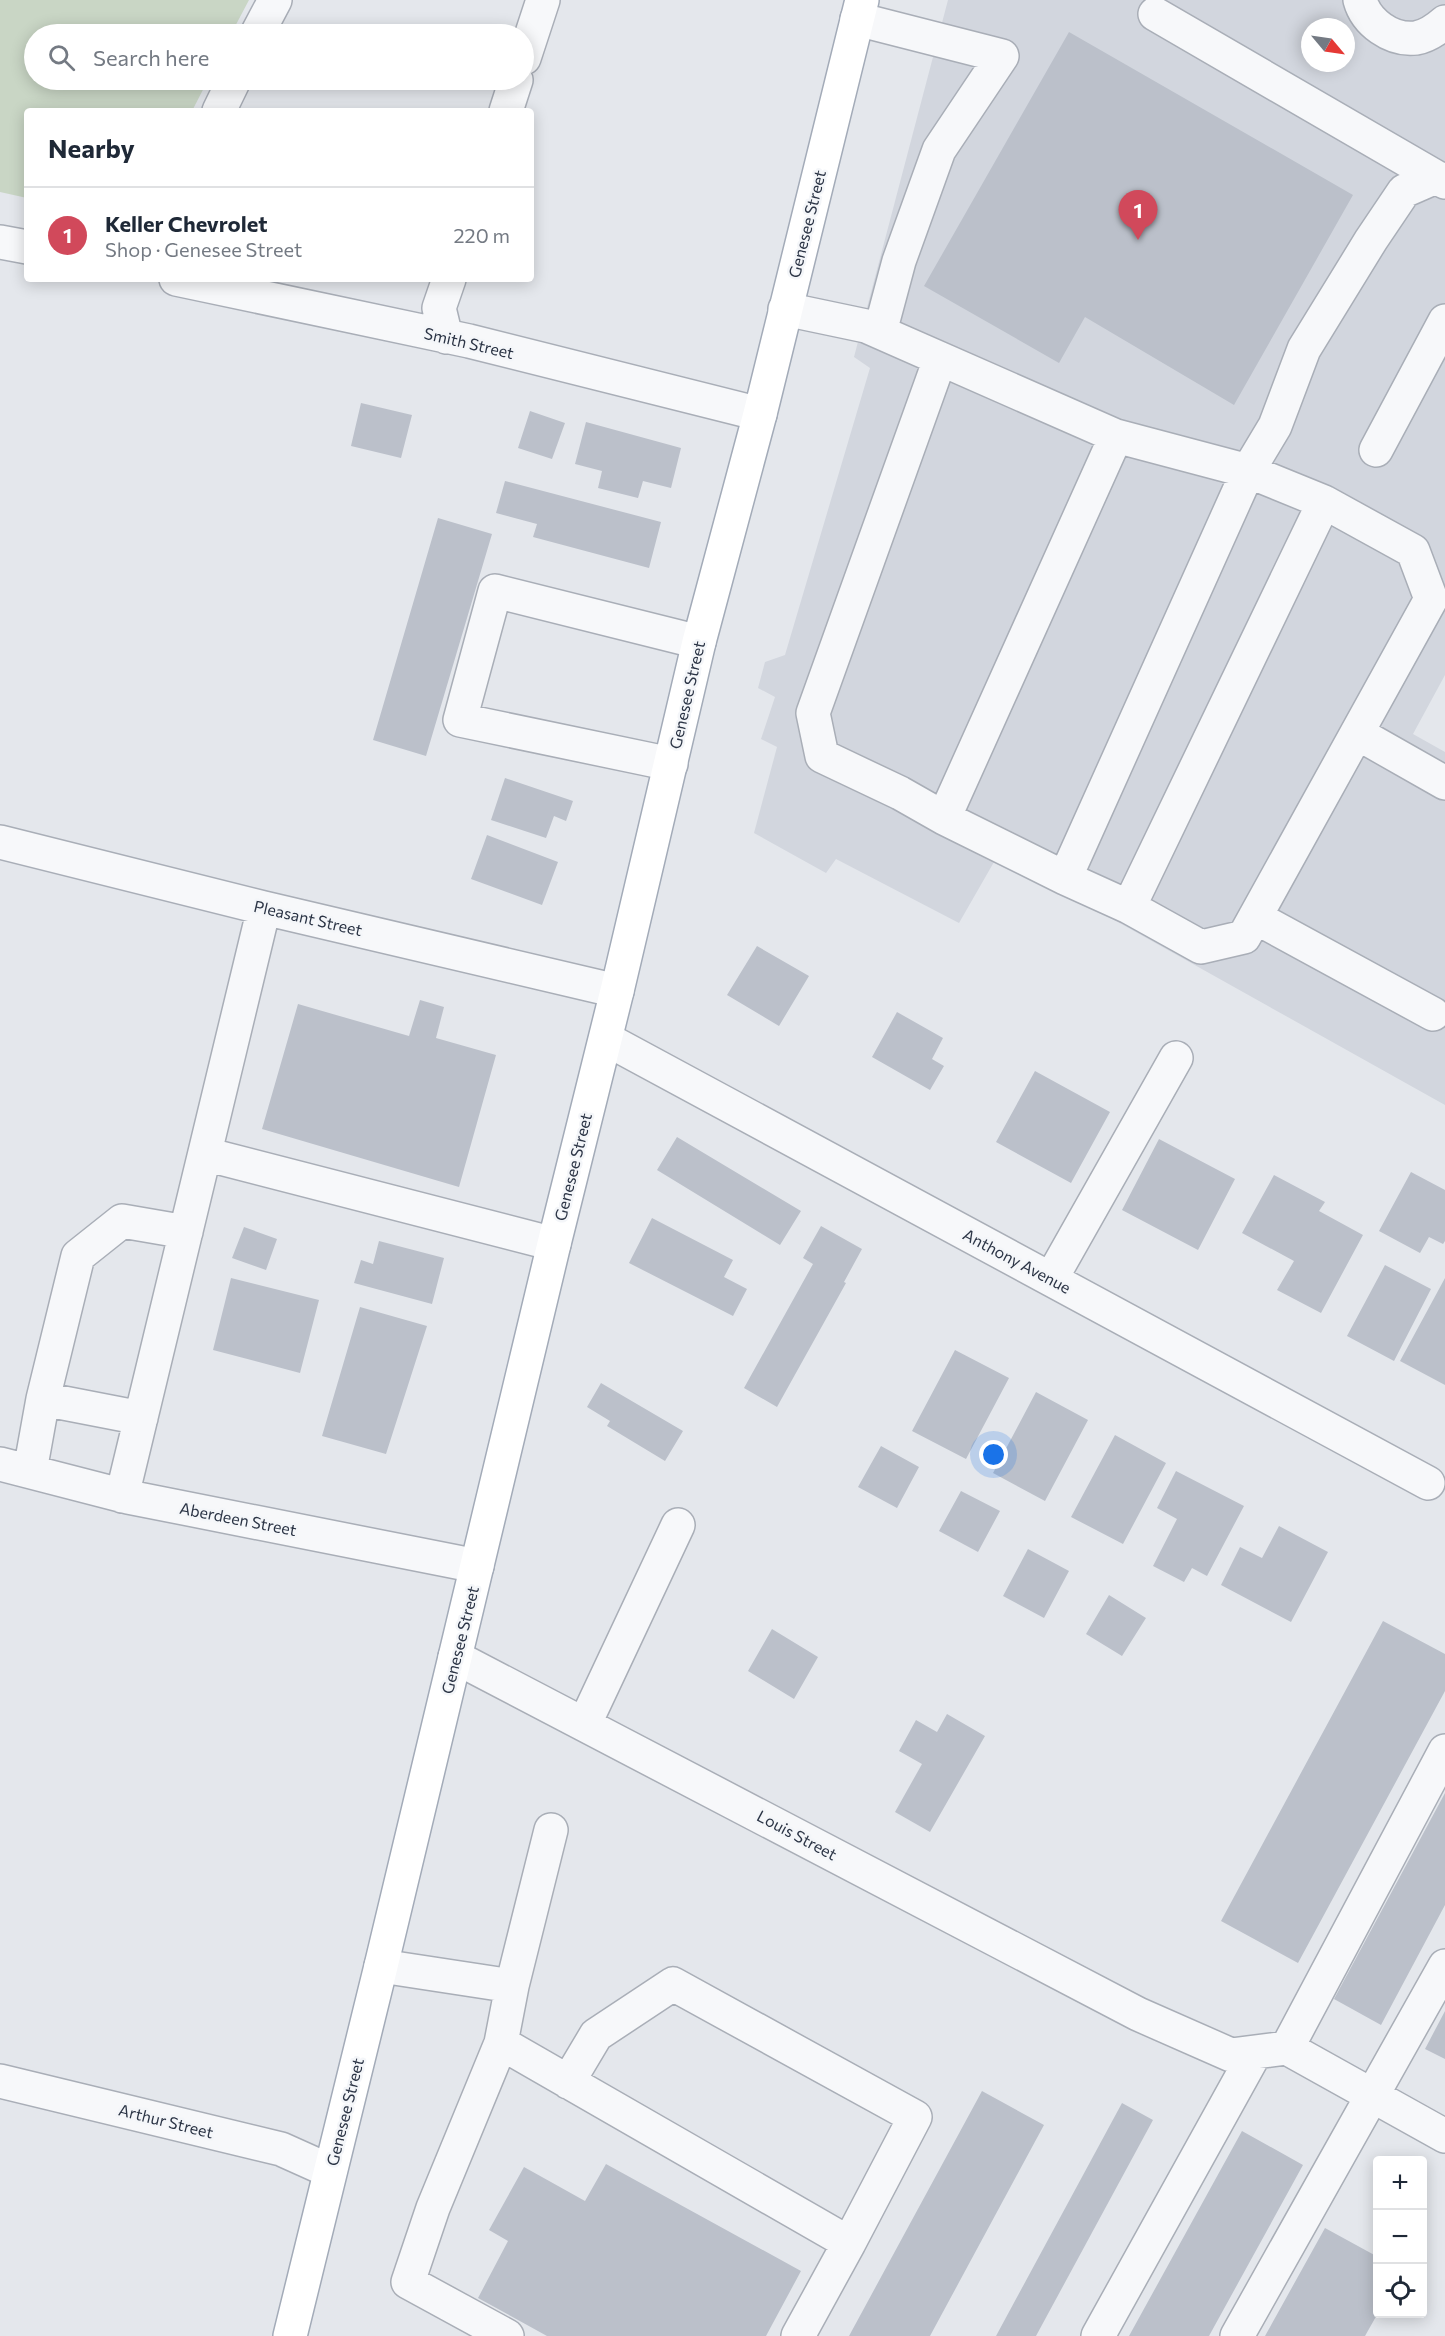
<!DOCTYPE html>
<html lang="en">
<head>
<meta charset="utf-8">
<style>
  :root { --surface:#fff; --page:#f2f2f3; --text:#1f2937; --muted:#747a83; --line:#e0e1e3; --accent:#d1495b }
  body { margin:0; font-family:Commissioner,sans-serif; background:var(--page); color:var(--text) }
  .controls { position:absolute; right:18px; bottom:18px; display:grid; overflow:hidden; border-radius:6px; box-shadow:0 3px 15px #0003 }
  .controls button { width:54px; height:54px; display:grid; place-items:center; padding:0; border:0; border-bottom:2px solid var(--line); background:var(--surface); color:var(--text); font:30px sans-serif }
  .compass { position:absolute; left:1301px; top:18px; width:54px; height:54px; border-radius:50%; background:var(--surface); box-shadow:0 3px 15px #0003; rotate:119deg }
  .you { position:absolute; left:994px; top:1455px; width:21px; height:21px; margin:-15px; border:4px solid #fff; border-radius:50%; background:#1a73e8; box-shadow:0 0 0 9px #1a73e833 }
  .badge { display:grid; place-items:center; width:39px; height:39px; border-radius:50%; background:var(--accent); color:#fff; font-size:20px; font-weight:700 }
  .pin { position:absolute; translate:-50% -50px; filter:drop-shadow(0 2px 3px #0008) }
  .pin::after { content:''; position:absolute; top:32px; width:21px; height:18px; background:inherit; clip-path:polygon(0 0,100% 0,50% 100%) }
  .list { margin:0; padding:0; list-style:none }
  h2 { display:flex; justify-content:space-between; align-items:center; height:78px; margin:0; padding:0 24px; font-size:26px }
  h2 small { font-size:20px; font-weight:400; color:var(--muted) }
  .list li { display:grid; grid-template-columns:39px 1fr auto; gap:18px; align-items:center; box-sizing:border-box; height:96px; padding:0 24px; border-top:2px solid var(--line) }
  .list b { display:block; font-size:22px; white-space:nowrap }
  .list p { margin:0; font-size:20px; white-space:nowrap; color:var(--muted) }
  .list em { font-size:20px; font-style:normal; color:var(--muted) }
  .icon { flex:none; width:33px; height:33px; fill:none; stroke:currentColor; stroke-width:2; stroke-linecap:round; stroke-linejoin:round }
  .map { position:relative; flex:none; width:1445px; height:2336px; overflow:hidden }
  .search { position:absolute; background:var(--surface); box-shadow:0 3px 15px #0003; left:24px; top:24px; width:510px; height:66px; display:flex; align-items:center; gap:15px; box-sizing:border-box; padding:0 21px; border-radius:33px; color:var(--muted); font-size:22px }
  .panel { position:absolute; background:var(--surface); box-shadow:0 3px 15px #0003; left:24px; top:108px; width:510px; height:174px; border-radius:6px }
  .map>svg:first-child { display:block }
  .built { fill:#d2d6de; fill-rule:evenodd }
  .green { fill:#c9d6c5 }
  .building { fill:#bbc0ca }
  .lines { fill:none; stroke-linecap:round; stroke-linejoin:round }
  .minor-casing { stroke:#a9aeb7; stroke-width:36 }
  .major-casing { stroke:#a3abb8; stroke-width:36 }
  .minor { stroke:#f7f8fa; stroke-width:33 }
  .major { stroke:#fff; stroke-width:33 }
  .labels { text-anchor:middle; stroke-width:5; stroke-linejoin:round; paint-order:stroke }
  .street-label { font-size:16px; fill:#2b3445; stroke:#f4f6f9 }
</style>
</head>
<body>
<div class="map">
<svg width="1445" height="2336" viewBox="0 0 1445 2336">
  <rect width="100%" height="100%" fill="#e4e7ec"/>
  <path class="built" d="M948 0H1445V675L1413 734 1445 752V1105L998 855 959 923 836 859 826 873 754 833 777 747 761 739 775 697 758 688 765 662 785 655 870 368 854 357ZM1310 27H1346V63H1310Z"/>
  <path class="green" d="M0 0H249L231 34H34V80H208L192 111H27V198L0 192Z"/>
  <path class="building" d="M1069 32 1353 195 1234 405 1085 317 1059 363 924 286Z
    M361 403 412 415 401 458 351 446Z
    M530 411 565 423 552 459 518 448Z
    M586 422 681 448 671 488 643 481 638 498 598 488 602 471 575 464Z
    M505 481 661 522 649 568 533 537 537 524 496 513Z
    M438 518 492 534 426 756 373 740Z
    M505 778 573 801 566 821 554 816 546 838 491 820Z
    M487 835 558 862 542 905 471 879Z
    M757 946 809 976 779 1026 727 995Z
    M420 1000 444 1007 436 1038 496 1055 459 1187 262 1129 298 1004 409 1036Z
    M897 1012 943 1038 932 1059 944 1066 930 1090 872 1057Z
    M1035 1071 1110 1112 1071 1183 996 1142Z
    M677 1137 801 1211 780 1245 657 1170Z
    M1159 1139 1235 1179 1198 1250 1122 1210Z
    M1411 1172 1445 1190V1241L1443 1244 1429 1237 1420 1253 1379 1231Z
    M1274 1175 1325 1202 1319 1211 1363 1235 1321 1313 1277 1290 1294 1261 1242 1233Z
    M652 1218 733 1260 724 1277 747 1289 733 1316 629 1263Z
    M821 1226 862 1249 844 1282 846 1283 777 1407 744 1388 813 1264 803 1258Z
    M244 1227 277 1239 266 1270 232 1258Z
    M379 1241 444 1258 432 1304 354 1283 361 1260 373 1264Z
    M1385 1265 1431 1289 1394 1361 1347 1336Z
    M231 1278 319 1300 300 1373 213 1350Z
    M1445 1278V1385L1400 1361Z
    M360 1307 427 1326 386 1454 322 1436Z
    M955 1350 1009 1378 966 1459 912 1431Z
    M601 1383 683 1431 665 1461 607 1426 610 1421 587 1407Z
    M1036 1392 1088 1420 1045 1501 993 1473Z
    M1115 1435 1166 1463 1123 1544 1071 1517Z
    M881 1446 919 1467 897 1508 858 1487Z
    M1176 1471 1244 1506 1207 1576 1192 1568 1184 1582 1153 1566 1177 1519 1157 1508Z
    M961 1491 1000 1511 978 1552 939 1531Z
    M1279 1526 1328 1552 1291 1622 1221 1585 1240 1547 1262 1558Z
    M1028 1549 1069 1571 1044 1618 1003 1596Z
    M1109 1595 1146 1618 1122 1656 1086 1634Z
    M1383 1621 1445 1654V1691L1298 1963 1221 1921Z
    M772 1629 818 1657 794 1699 748 1671Z
    M947 1714 985 1736 930 1832 895 1812 922 1764 899 1751 916 1720 937 1732Z
    M1445 1793V1905L1381 2025 1334 1999Z
    M1445 2011V2059L1425 2049Z
    M982 2091 1044 2125 930 2336H849Z
    M1122 2103 1153 2120 1036 2336H996Z
    M1242 2131 1303 2165 1209 2336H1129Z
    M606 2164 801 2271 766 2336H547L478 2298 508 2241 489 2230 524 2167 585 2201Z
    M1325 2228 1378 2257V2313L1365 2336H1265Z"/>
  <g class="lines">
    <defs>
      <path id="minor" d="M1360 0C1366 22 1391 41 1416 38 1427 36 1437 29 1445 22
        M1155 14 1436 177
        M857 19 1002 56 939 150 899 261 880 332
        M257 34 275 0
        M524 58 543 0
        M219 111 234 80
        M506 111 516 80
        M0 242 27 247
        M176 279 469 341 760 414
        M785 309 866 326 1116 436 1248 471 1275 426 1304 349 1371 240 1404 191 1436 177 1445 182
        M446 337 439 308 449 279
        M940 359 813 713 822 756 900 793 944 818 1065 878 1129 907 1201 947 1244 937 1431 599 1413 551 1324 502 1248 471 1065 878
        M1376 450 1445 321
        M1357 733 1445 783
        M671 764 460 720 495 591 699 642
        M944 818 1116 436
        M0 842 264 908 617 991
        M1129 907 1324 502
        M1255 917 1433 1014
        M606 1039 1428 1483
        M205 1154 554 1244
        M1051 1279 1176 1058
        M43 1399 78 1256 122 1221 186 1232
        M0 1464 128 1497 477 1566
        M30 1471 43 1399 141 1418
        M122 1496 264 908
        M455 1657 1138 2014 1231 2055 1287 2048 1445 2136
        M585 1723 678 1525
        M381 1966 512 1986 551 1830
        M512 1986 501 2043 849 2243 798 2336
        M501 2043 433 2208 408 2282 507 2336
        M1287 2048 1445 1751
        M0 2081 281 2149 330 2171
        M568 2082 596 2035 673 1984 915 2117 849 2243
        M1098 2336 1255 2053
        M1237 2336 1445 1966"/>
      <path id="major" d="M290 2336 381 1966 554 1244 617 991 699 642 760 414 862 0"/>
    </defs>
    <use href="#minor" class="minor-casing"/>
    <use href="#major" class="major-casing"/>
    <use href="#minor" class="minor"/>
    <use href="#major" class="major"/>
  </g>
  <g class="labels">
    <g class="street-label">
      <text transform="translate(807 224) rotate(-76)" y="6">Genesee Street</text>
      <text transform="translate(469 343) rotate(13)" y="6">Smith Street</text>
      <text transform="translate(687 695) rotate(-77)" y="6">Genesee Street</text>
      <text transform="translate(308 918) rotate(13)" y="6">Pleasant Street</text>
      <text transform="translate(573 1167) rotate(-76)" y="6">Genesee Street</text>
      <text transform="translate(1017 1261) rotate(28)" y="6">Anthony Avenue</text>
      <text transform="translate(238 1519) rotate(11)" y="6">Aberdeen Street</text>
      <text transform="translate(460 1640) rotate(-76)" y="6">Genesee Street</text>
      <text transform="translate(797 1835) rotate(28)" y="6">Louis Street</text>
      <text transform="translate(345 2112) rotate(-76)" y="6">Genesee Street</text>
      <text transform="translate(166 2121) rotate(14)" y="6">Arthur Street</text>
    </g>
  </g>
</svg>
<div class="controls">
<button>+</button>
<button>−</button>
<button><svg class="icon" aria-label="locate" viewBox="0 0 24 24"><circle cx="12" cy="12" r="6"/><path d="M12 2v4M12 18v4M2 12h4M18 12h4"/></svg></button>
</div>
<svg class="compass" viewBox="-18 -18 36 36"><path d="M0-13l5 13h-10z" fill="#e53935"/><path d="M0 13l5-13h-10z" fill="#747a83"/></svg>
<div class="you"></div>
<div class="pin badge" style="left:1138px;top:240px">1</div>
<div class="search"><svg class="icon" aria-label="search" viewBox="0 0 24 24"><circle cx="10" cy="10" r="6"/><path d="M15 15l6 6"/></svg>Search here</div>
<section class="panel">
<h2>Nearby<small></small></h2>
<ul class="list">
<li><span class="badge">1</span><div><b>Keller Chevrolet</b><p>Shop · Genesee Street</p></div><em>220 m</em></li>
</ul>
</section>
</div>
</body>
</html>
